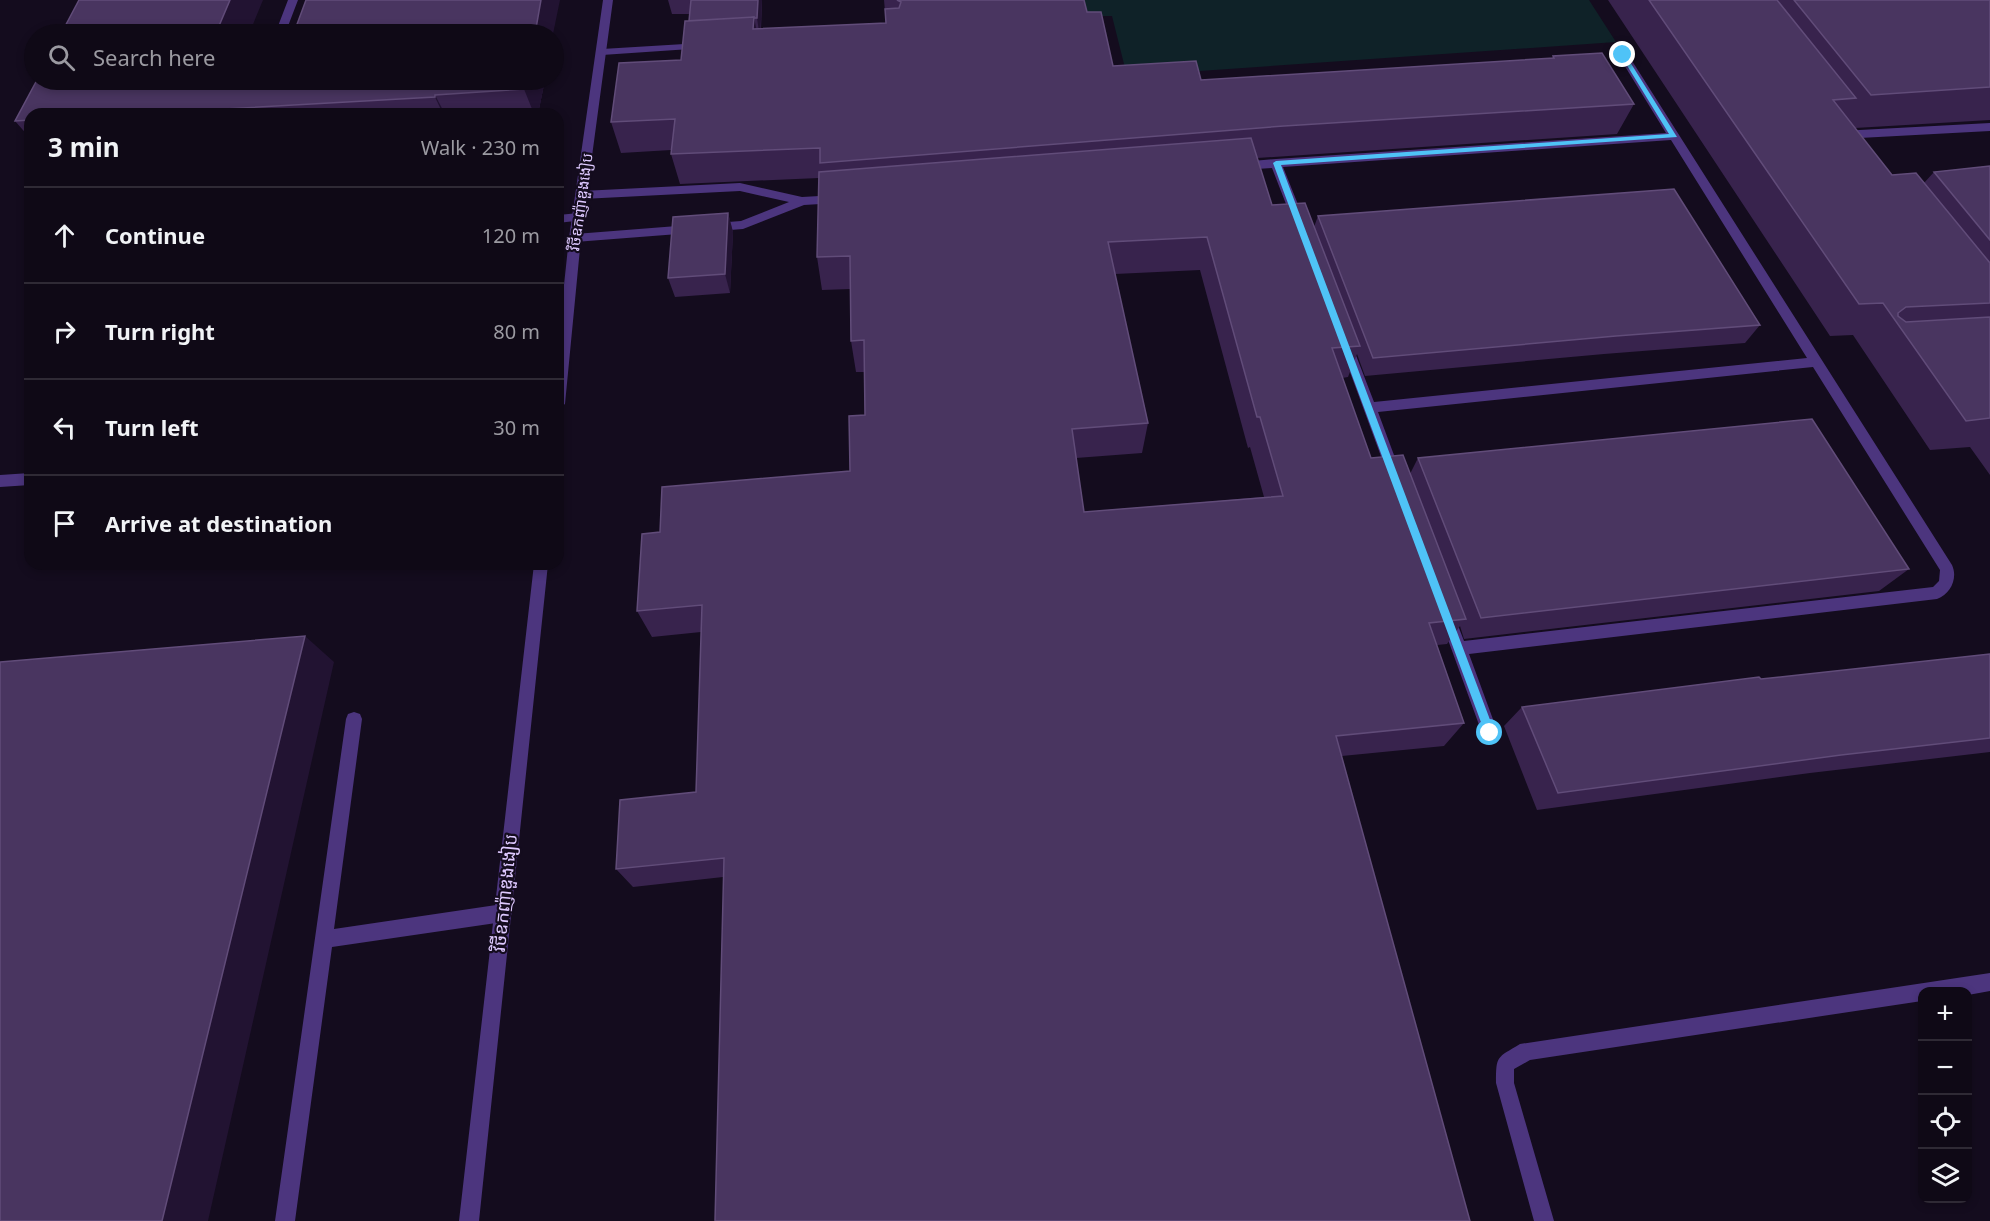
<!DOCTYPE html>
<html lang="en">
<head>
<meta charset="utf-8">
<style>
  :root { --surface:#0f0916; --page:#18121f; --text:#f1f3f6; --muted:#9b9aa1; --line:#2f2a35 }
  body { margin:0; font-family:"Noto Sans","Noto Sans Khmer",sans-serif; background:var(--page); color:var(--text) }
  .controls { position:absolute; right:18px; bottom:18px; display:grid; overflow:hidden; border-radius:12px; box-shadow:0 3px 9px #0003 }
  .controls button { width:54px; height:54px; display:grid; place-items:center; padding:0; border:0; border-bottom:2px solid var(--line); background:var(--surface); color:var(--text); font:30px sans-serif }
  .stop { position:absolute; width:18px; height:18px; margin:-14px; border:4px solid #4fc3f7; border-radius:50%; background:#fff }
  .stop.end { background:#4fc3f7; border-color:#fff; box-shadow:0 2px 6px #0008 }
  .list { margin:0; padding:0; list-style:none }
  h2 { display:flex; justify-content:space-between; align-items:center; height:78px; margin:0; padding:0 24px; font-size:26px }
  h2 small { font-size:20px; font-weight:400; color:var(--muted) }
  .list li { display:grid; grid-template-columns:39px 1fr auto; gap:18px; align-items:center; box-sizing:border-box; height:96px; padding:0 24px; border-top:2px solid var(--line) }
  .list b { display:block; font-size:22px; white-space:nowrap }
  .list em { font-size:20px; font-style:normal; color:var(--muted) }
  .icon { flex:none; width:33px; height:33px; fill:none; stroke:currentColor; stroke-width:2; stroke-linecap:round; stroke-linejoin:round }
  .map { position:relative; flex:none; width:1990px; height:1221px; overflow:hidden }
  .search { position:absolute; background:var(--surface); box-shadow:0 3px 9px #0003; left:24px; top:24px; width:540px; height:66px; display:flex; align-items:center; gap:15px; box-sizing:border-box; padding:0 21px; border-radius:33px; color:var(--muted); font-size:22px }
  .panel { position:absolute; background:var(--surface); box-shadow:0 3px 9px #0003; left:24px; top:108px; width:540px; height:462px; border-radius:18px }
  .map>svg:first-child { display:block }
  .green { fill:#0f2228 }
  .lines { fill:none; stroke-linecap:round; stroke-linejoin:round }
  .service { fill:#4c357e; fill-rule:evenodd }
  .minor { fill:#4c357e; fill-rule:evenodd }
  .tertiary { fill:#4c357e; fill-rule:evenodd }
  .wall { fill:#38234d; fill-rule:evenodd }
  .shaded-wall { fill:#221332 }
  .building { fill:#493560; stroke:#614c79; stroke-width:1.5; fill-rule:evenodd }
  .route { fill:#4fc3f7 }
  .labels { text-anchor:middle; stroke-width:4.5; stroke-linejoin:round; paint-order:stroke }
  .far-street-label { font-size:15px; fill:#dec9ff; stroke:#140c1e }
  .street-label { font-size:18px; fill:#dec9ff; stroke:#140c1e }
</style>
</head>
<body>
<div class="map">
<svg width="1990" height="1221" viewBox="0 0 1990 1221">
  <rect width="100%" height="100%" fill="#140c1e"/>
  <path class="green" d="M1082 0H1589L1616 42 1127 76 1112 16H1086Z"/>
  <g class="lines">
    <path class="service" d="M288 0H298L285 34H275Z
      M701 43 705 44V48L602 55 597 52 602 49Z
      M579 213 585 217 583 220 558 223V215Z
      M354 712 360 714 362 719 334 929 503 904 509 907 512 913 509 919 503 922 332 947 295 1221H275L346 719 348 714Z"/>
    <path class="minor" d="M1623 52 1627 53 1952 565C1958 578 1951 594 1937 599L1469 654 1498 733 1496 738 1490 740 1484 738 1482 733 1439 615 1442 610 1447 608 1452 610 1464 641 1933 587 1939 581 1940 570 1813 367 1378 412 1401 474 1399 478H1389L1340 345 1341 342 1346 340 1352 345 1374 402 1807 358 1671 140 1283 167 1305 222 1299 226 1293 222 1272 168 1241 170 1235 166 1241 162 1276 159 1666 133 1618 55Z
      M1990 123V131L1841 139 1835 135 1841 131Z
      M740 183 802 197 837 195 843 199 837 203 804 205 743 229 575 242 569 238 575 234 741 221 789 202 740 191 582 199 576 195 582 191Z
      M30 473V485L0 487V475Z
      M1990 973V991L1968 995V992H1922V1001L1530 1060 1514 1069V1083L1554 1221H1534L1496 1083C1496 1055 1497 1058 1520 1044Z"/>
    <path class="tertiary" d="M603 0H613L581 238 565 404 558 409V341L569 238Z
      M534 564H548L479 1221H459Z"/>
  </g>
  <path class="wall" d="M668 0H762L761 29 886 23 884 0H1084L1087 12 1113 66 1201 80 1552 58 1553 56 1634 104 1617 134 1257 158 1272 205 1314 227 1318 216 1760 325 1745 343 1604 354 1365 376 1357 354 1348 377 1342 378 1371 458 1410 474 1418 458 1909 569 1879 591 1464 639 1460 626 1447 644 1437 645 1464 723 1444 746 1342 756 723 877 633 887 616 869 696 792 701 632 652 637 637 611 660 532 850 471 865 415 864 372H856L851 341 850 289 822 290 817 257 819 178 680 184 671 154V150L621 153 611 122 681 60 690 14H672ZM1200 270 1248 448 1250 447 1264 497 1084 512 1076 458 1142 453 1148 423 1115 274Z
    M1608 0H1990V120L1855 128 1892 175 1924 183 1934 172 1990 166V475L1970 447 1930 450 1853 335 1830 336Z
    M37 80H545L538 114H30V138L15 121Z
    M728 213 733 232 730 293 675 297 668 278Z
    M1990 654V752L1810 773 1537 810 1504 726 1522 707Z"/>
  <path class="shaded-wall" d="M230 0H263L249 34 216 33Z
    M541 0H560L553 34H535Z
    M758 0H762L760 38 757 18Z
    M754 17 760 48 753 29Z
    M526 80H545L538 114H534L524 89Z
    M435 95 445 114H443L435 97Z
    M728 213 733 232 730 293 725 274Z
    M305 636 334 662 208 1221H162Z"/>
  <path class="building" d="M79 0H230L216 33 296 27 306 0H541L535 34H61Z
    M691 0H758L757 18H754V17L689 21Z
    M897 0H1084L1087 12H1101L1113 66 1196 61 1201 80 1554 58 1553 56 1602 53 1634 104 1284 126 820 163V148L671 154 675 119 611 122 619 63 681 60 685 21 754 17 753 29 886 23 885 9 899 8 901 2Z
    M1649 0H1777L1856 98 1833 100 1892 175 1916 173 1990 263V303L1906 307 1898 313V316L1906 322 1990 317V418L1966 421 1883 303 1859 304Z
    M1794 0H1990V87L1871 95Z
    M37 80H526L524 89 435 95V97L136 114H30V120L15 121Z
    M1251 138 1272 205 1305 203 1360 346 1332 348 1371 458 1403 455 1466 619 1429 623 1464 723 1336 736 1470 1221H715L724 858 616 869 620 800 696 792 702 605 637 611 642 534 660 532 662 487 850 471 849 416 865 415 864 340 851 341 850 256 817 257 819 172ZM1207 237 1257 417H1260L1283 496 1084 512 1072 429 1148 423 1108 242Z
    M1990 166V240L1934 172Z
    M1674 189 1760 325 1616 336 1373 358 1318 216Z
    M728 213 725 274 668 278 673 217Z
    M1812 419 1909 569 1481 618 1418 458Z
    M305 636 162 1221H0V662Z
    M1990 654V738L1841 755 1558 793 1522 707 1759 677 1761 679Z"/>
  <path class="route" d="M1620 54H1625L1677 137 1281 165 1495 733 1490 737 1485 733 1273 163 1276 161 1669 134Z"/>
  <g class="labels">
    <g class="far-street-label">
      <text transform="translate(581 202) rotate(-82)" y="5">វិថីឧកញ៉ាឌួងងៀប</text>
    </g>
    <g class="street-label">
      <text transform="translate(505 893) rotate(-84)" y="6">វិថីឧកញ៉ាឌួងងៀប</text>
    </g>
  </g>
</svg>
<div class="controls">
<button>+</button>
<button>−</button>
<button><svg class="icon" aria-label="locate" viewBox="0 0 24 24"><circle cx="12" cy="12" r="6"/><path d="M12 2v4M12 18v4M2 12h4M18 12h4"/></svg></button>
<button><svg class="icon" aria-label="layers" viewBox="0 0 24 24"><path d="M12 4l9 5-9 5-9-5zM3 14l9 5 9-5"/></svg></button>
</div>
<div class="stop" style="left:1490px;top:733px"></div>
<div class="stop end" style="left:1623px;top:55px"></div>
<div class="search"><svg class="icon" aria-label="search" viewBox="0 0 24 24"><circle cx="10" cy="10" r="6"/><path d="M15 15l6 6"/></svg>Search here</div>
<section class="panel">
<h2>3 min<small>Walk · 230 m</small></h2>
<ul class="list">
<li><svg class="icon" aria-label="ahead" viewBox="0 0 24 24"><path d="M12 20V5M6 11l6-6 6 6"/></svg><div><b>Continue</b></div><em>120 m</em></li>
<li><svg class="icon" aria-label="right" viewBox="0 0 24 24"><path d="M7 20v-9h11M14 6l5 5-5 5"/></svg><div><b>Turn right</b></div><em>80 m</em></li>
<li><svg class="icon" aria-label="left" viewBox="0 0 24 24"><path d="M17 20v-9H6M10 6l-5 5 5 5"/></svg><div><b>Turn left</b></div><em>30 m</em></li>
<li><svg class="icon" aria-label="arrive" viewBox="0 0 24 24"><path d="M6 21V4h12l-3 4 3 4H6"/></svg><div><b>Arrive at destination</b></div></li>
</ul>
</section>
</div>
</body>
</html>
